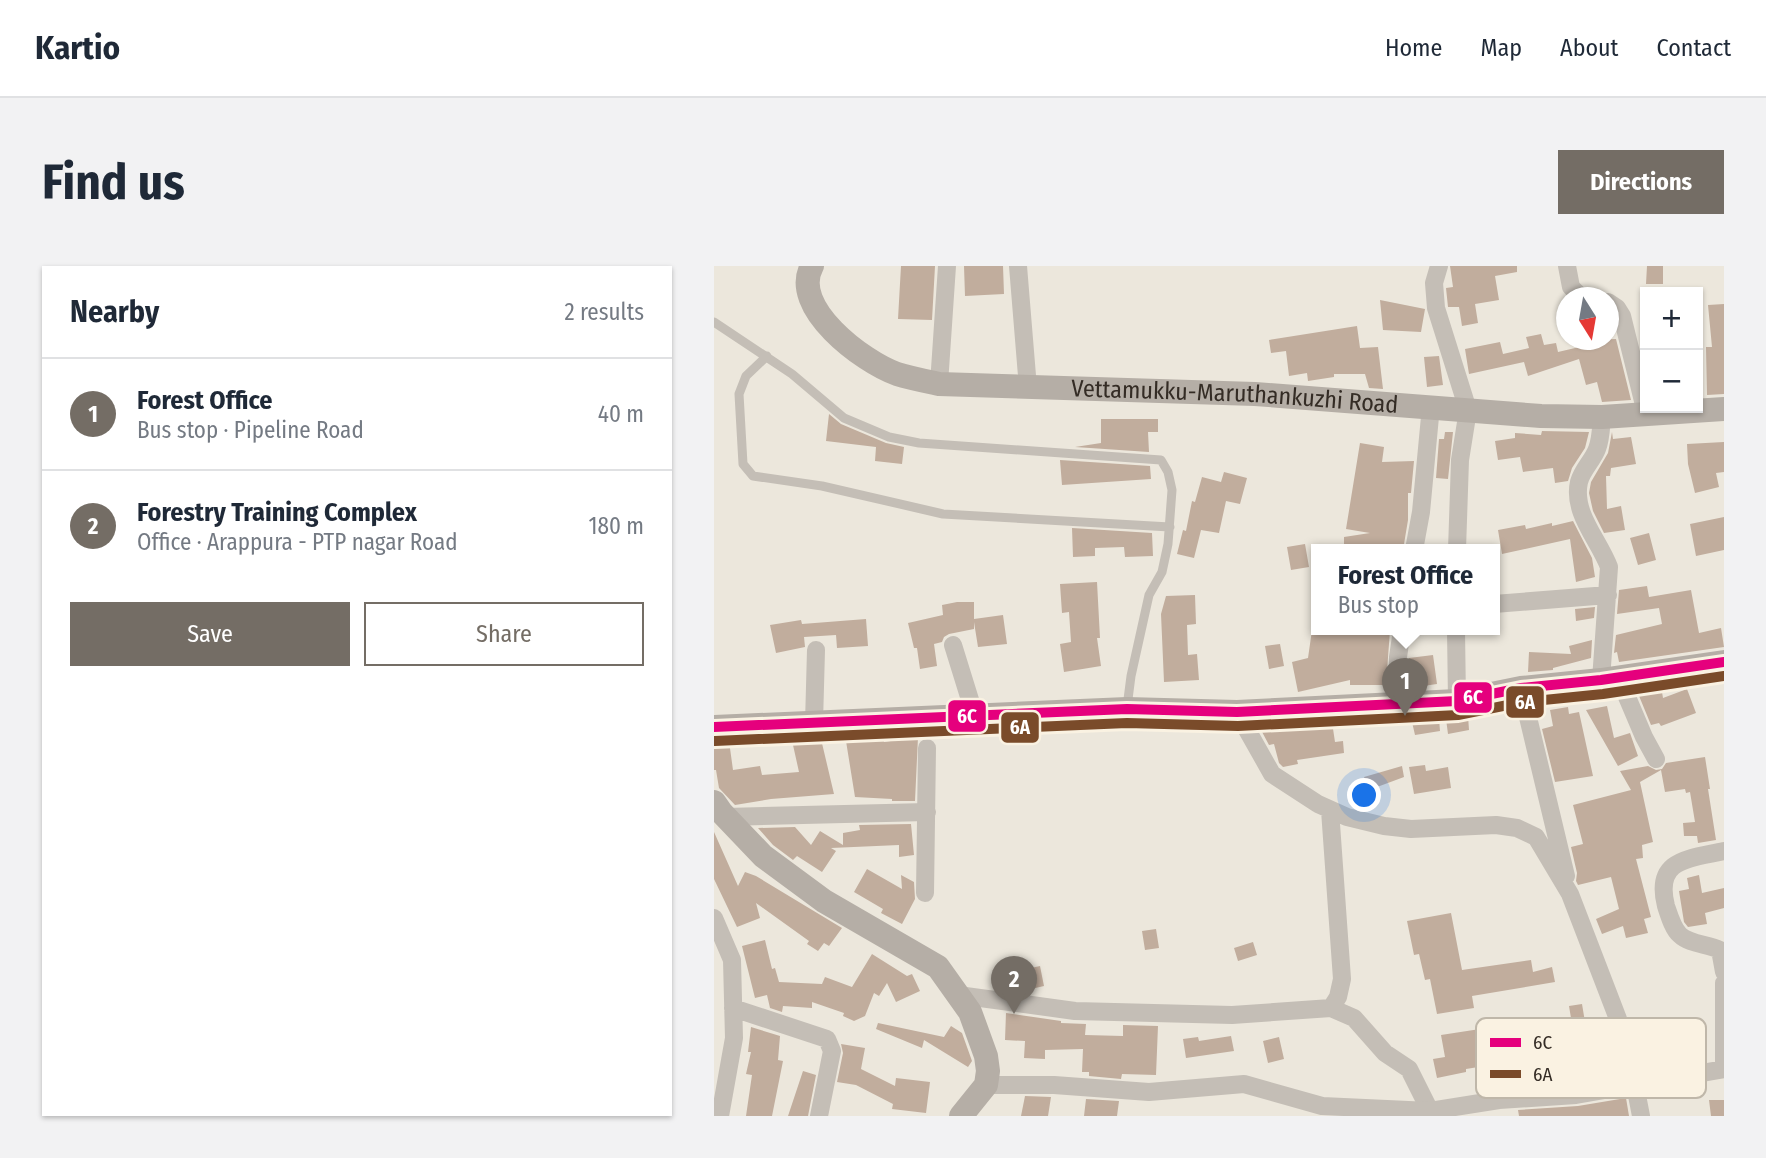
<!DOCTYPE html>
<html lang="en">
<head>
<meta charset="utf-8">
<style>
  :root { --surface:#fff; --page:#f2f2f3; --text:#1f2937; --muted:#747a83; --line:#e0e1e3; --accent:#746d65 }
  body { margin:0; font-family:"Fira Sans Condensed",sans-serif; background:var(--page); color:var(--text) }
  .controls { position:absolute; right:21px; top:21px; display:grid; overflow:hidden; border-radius:0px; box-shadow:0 2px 5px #0004 }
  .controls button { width:63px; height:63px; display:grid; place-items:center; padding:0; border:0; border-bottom:2px solid var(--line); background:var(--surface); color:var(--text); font:35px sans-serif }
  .compass { position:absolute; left:842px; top:21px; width:63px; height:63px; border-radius:50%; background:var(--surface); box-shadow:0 2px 5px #0004; rotate:169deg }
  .you { position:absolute; left:651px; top:530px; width:24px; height:24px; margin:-18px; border:5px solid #fff; border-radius:50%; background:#1a73e8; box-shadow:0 0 0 10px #1a73e833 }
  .badge { display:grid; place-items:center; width:46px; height:46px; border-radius:50%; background:var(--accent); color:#fff; font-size:23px; font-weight:700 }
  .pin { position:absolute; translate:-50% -58px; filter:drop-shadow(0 2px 4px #0008) }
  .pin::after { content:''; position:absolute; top:37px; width:24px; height:21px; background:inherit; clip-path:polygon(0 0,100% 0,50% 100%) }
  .popup { position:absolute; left:597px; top:278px; width:189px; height:91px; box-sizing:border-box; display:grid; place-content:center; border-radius:0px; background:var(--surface); filter:drop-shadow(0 2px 5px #0005); font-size:23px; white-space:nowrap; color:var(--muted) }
  .popup b { font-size:26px; color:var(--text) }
  .popup::after { content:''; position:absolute; left:50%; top:100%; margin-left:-14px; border:14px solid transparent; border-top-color:var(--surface) }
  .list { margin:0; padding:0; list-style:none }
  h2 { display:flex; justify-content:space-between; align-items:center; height:91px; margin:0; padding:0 28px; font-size:30px }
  h2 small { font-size:23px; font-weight:400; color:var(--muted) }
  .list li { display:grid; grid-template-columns:46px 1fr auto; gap:21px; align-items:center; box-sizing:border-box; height:112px; padding:0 28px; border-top:2px solid var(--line) }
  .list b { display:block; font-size:26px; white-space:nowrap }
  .list p { margin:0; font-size:23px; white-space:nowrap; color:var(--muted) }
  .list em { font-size:23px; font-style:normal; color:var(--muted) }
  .actions { display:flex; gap:14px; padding:21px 28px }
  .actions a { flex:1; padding:16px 0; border:2px solid var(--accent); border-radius:0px; text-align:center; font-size:24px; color:var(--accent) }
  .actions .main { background:var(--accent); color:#fff }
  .map { position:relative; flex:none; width:1010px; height:850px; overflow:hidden; border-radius:0px }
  header { display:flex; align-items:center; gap:42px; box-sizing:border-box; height:98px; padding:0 35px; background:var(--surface); border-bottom:2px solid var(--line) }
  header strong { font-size:33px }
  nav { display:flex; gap:38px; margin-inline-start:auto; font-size:24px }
  .intro { display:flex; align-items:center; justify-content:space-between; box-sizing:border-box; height:168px; padding:0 42px }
  h1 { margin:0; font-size:49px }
  .button { padding:18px 32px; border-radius:0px; background:var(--accent); color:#fff; font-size:24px; font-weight:700 }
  main { display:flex; gap:42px; padding:0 42px }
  aside { flex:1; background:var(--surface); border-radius:0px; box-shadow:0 2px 5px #0004 }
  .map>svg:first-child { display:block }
  .building { fill:#c1ad9d }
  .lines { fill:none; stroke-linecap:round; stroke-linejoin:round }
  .lane { stroke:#c4beb6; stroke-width:9 }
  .street { stroke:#c4beb6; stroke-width:18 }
  .secondary { stroke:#b5aea6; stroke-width:24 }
  .bus-1-casing { stroke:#faf2e2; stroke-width:16 }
  .bus-2-casing { stroke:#faf2e2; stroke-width:16 }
  .bus-1 { stroke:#e5007d; stroke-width:10 }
  .bus-2 { stroke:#7a4b2a; stroke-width:10 }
  .labels { text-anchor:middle; stroke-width:5; stroke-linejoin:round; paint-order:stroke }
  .street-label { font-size:24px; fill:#342c25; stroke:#faf2e2 }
  .key { fill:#faf2e2; stroke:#bfb7a9; stroke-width:2 }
  .key-label { font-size:19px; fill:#342c25 }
  .line-badge { stroke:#faf2e2; stroke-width:2.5 }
  .badge-label { font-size:19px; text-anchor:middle; font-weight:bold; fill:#fff }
</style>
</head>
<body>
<header>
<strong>Kartio</strong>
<nav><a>Home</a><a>Map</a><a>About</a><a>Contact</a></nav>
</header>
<div class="intro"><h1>Find us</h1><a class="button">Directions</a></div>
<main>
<aside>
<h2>Nearby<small>2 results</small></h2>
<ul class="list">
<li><span class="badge">1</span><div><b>Forest Office</b><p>Bus stop · Pipeline Road</p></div><em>40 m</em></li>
<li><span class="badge">2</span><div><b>Forestry Training Complex</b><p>Office · Arappura - PTP nagar Road</p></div><em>180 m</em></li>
</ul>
<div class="actions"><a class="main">Save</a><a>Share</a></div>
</aside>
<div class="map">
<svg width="1010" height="850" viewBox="0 0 1010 850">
  <rect width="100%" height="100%" fill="#ece7dc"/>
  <path class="building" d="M187 0H221L218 54 184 53Z
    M250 0H289L290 28 251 30Z
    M736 0H803V6L781 10 785 34 761 38 764 57 748 60 745 41H734L732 22 739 21Z
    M933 0H949V18H932Z
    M666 34 711 43 707 66 669 64Z
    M1010 38V128L993 129 992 81H998L994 39Z
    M643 60 646 82 664 81 669 123 655 122 651 108H620V111L594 115 593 107 575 110 572 85 557 87 555 74Z
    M827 68 830 79 842 77 844 86 874 79 872 74 902 73 917 134 888 136 883 116 872 119 865 93 814 110 810 96 755 108 751 83 786 76 789 88 815 82 812 71Z
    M725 90 729 119 713 121 710 91Z
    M115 148 127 158 172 177 190 181 188 198 161 195 162 181 112 175Z
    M387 153H444V166H434L435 186 361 181 387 177Z
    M828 165 875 166 871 182 858 202 854 215 841 217 839 202 809 206 806 191 784 194 781 175 801 172V167L827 169Z
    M731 166H739L734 213 722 212 725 173H730Z
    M898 166 899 173 917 171 922 198 897 202 896 210H892L893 243 907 240 911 264 890 267 879 245 875 227 877 216 894 187Z
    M1010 176V206L1002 207 1005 221 981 227 974 198 973 178Z
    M646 177 670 181 668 196 700 195 697 227H694V254L689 284H630V271L656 267 632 263Z
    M346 194 436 200 437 213 348 219Z
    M510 206 533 212 526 238 512 235 505 267 487 264 480 292 463 288 469 264 472 265 478 235 481 236 488 211 507 216Z
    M1010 251V284L982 290 976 258Z
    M859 255 878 292 881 311 862 316 856 273 788 288 784 264 811 259 812 263 838 257V260Z
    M358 262 438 267 439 290 411 291 410 281 381 282V290L359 291Z
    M935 267 942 294 924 299 916 272Z
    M591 278 595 301 577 304 573 281Z
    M383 316 386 372H383L387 400 350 406 346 378 357 376 355 346 348 347 346 318Z
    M933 320 935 331 977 324 985 367 1007 362 1010 381 905 396 903 386 900 387 902 369 948 358 945 342 903 348 905 324Z
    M481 329 482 358 473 359 474 389 483 388 485 414 450 416 447 348 452 330Z
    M243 336H260V353L289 349 293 378 264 381 260 356V363L235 368 230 371 228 376 220 378 223 400 206 403 203 382H200L194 357 229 349 228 339Z
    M881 341 880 352 862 355 861 343Z
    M152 353 154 380 123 382 122 369 90 371 91 381 62 387 56 359 87 354 88 358Z
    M598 364H676L672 419H636V414L584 426 578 396 594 392Z
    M878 374 877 392 839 402V404L814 406 815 386 857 388 855 380Z
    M566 378 570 400 555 403 551 380Z
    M719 389 723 418 695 422V392Z
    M947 420 949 432 973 423 982 447 947 460 945 457 937 459 923 425Z
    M893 440 900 472 916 467 924 490 904 500 872 444Z
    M854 441 855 448 865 446 879 510 841 516 828 463 839 460 836 444Z
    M754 450 755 464 734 468 732 453Z
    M725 452 726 465 701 469 698 456Z
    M618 456 621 476 629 475 630 487 583 494 584 498 569 501 565 497 560 478 555 479 547 464Z
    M169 469 170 476 204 471 201 535H178V533L141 531 132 475Z
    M107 473 120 528 57 533 21 539 5 522 2 504H0V476L15 475 19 504 46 500 48 509 85 506 79 479Z
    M991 491 996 523H994L1002 574 984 577 983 570H970L969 557 981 556 976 526 972 527 971 523 951 526 947 504 926 516 939 576 928 579 929 592 922 593 937 651 930 653 934 667 912 672 909 660 888 668 882 653 905 643 897 611 864 619 862 615 863 607 857 581 869 578 859 539 917 524 906 505 934 500 942 504 948 503 952 497Z
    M711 499 712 505 734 501 737 522 700 528 695 501Z
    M688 500 690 511 655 524 650 511Z
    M197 558 200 589 185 591V579L117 582 122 585 108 606 83 590 79 594 59 579 44 562 81 561 97 579 106 565 129 579V567L146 564 145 559Z
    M0 566 24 620 31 606 42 610 128 662 115 680 110 677 104 685 93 678 95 675 42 637 46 652 23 661 0 613Z
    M153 603 188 623 187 609 200 616 201 633 188 658 167 647 169 643 140 626Z
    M985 609 988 627 1010 622V642L991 647 993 658 974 661 970 656 965 625 975 623 973 612Z
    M737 647 748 704 817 694 819 706 838 701 841 716 758 730 760 742 723 748 716 713 711 714 705 688 700 689 693 655Z
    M442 663 445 682 431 684 428 665Z
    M51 674 58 703 61 702 65 716 108 718 111 711 138 721 158 688 193 710 198 708 206 725 182 736 173 717 165 730 160 727 151 750 140 755 129 750 130 747 98 736V742L69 740 68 746 56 742 53 729 41 732 28 680Z
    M539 676 543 689 524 695 520 682Z
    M326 700 330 720 304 726 299 706Z
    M868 738 873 768 847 772V775L781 786 783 798 752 803V806L723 812 719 793 731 791 727 769 766 763 768 775 792 772 791 763 857 752 855 740Z
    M292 747 347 755V757L372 758 371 769 409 770V759L444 760 442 809 408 808 407 813 375 810V806H368L369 783 331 784V793L310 792 311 775 291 774Z
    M164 757 230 771 237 760 248 767 258 795 254 801 210 774 208 782 162 763Z
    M37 761 66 770 64 794 69 795 58 850H32L38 809 32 808 37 786H34Z
    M517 770 520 785 472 792 469 773 484 771 485 775Z
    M565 771 570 793 554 797 549 775Z
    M127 778 151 782 147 803 181 820 182 812 216 816 212 847 178 843 179 838 142 819 123 816 129 787Z
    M899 787 902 807 891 809 887 789Z
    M89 805 102 809 94 850H74Z
    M311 830 337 831 334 850H307Z
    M912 832 915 850H805L804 844 864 840Z
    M372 833 405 835 403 850H370Z
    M995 834H1010V850H997Z"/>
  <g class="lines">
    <path class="lane" d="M0 56 78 108 130 152 175 171 205 177 447 194 454 206 458 224 454 278 448 306 435 329 417 410 413 441
      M53 90 32 110 25 128 29 198 39 210 108 220 229 248 456 261"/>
    <path class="street" d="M304 0 314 122
      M725 0 720 17 722 42 754 144 746 194 743 284
      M853 0 857 21 868 32
      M894 36 903 42 908 50 932 147
      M225 118 233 0
      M700 284 707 246 717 140
      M780 338 894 329
      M742 364 743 435
      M239 379 261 450
      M905 412 930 471 942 493
      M887 414 895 301C885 274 858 247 865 216 868 204 879 194 883 183 887 173 887 161 888 151
      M807 422 852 610
      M683 437 684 391 688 364
      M523 446 558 508 604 538 633 551 670 560 697 563 782 559 803 562 822 571 856 628 904 753 926 819
      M100 457 102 384
      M12 551 213 546
      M1010 585C974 593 940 593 952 640 955 649 959 663 966 669 975 678 994 678 1006 684L1010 706
      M211 627 213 482
      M0 652 18 694 20 772 6 850
      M244 729 361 745 518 749 617 742 624 731 628 713 616 544
      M19 742 113 773 118 785 105 850
      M617 742 640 752 671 787 695 803 716 845
      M1010 803V717
      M272 819H340L435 826 530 818 608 840 716 845 785 834 862 829 1010 803
      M921 819 927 850"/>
    <g class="secondary">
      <path id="s1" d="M98 0C75 41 149 96 183 108 196 112 211 115 225 118L541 128 827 150 888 151 1010 143"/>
      <path d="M0 461 413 443 523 446 743 435 807 422 887 414 1010 396"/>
      <path d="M0 536 7 546 49 590 110 635 224 701 256 746 272 790 274 805 272 819 247 850"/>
    </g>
    <defs>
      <path id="bus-1" d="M0 461 413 443 523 446 743 435 807 422 887 414 1010 396"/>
      <path id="bus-2" d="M1 475 413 457 524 460 744 449 809 436 889 428 1010 410"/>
    </defs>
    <use href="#bus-1" class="bus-1-casing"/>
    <use href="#bus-2" class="bus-2-casing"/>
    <use href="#bus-1" class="bus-1"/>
    <use href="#bus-2" class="bus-2"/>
  </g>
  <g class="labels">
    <g class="street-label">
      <text dy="8" stroke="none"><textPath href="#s1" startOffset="490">Vettamukku-Maruthankuzhi Road</textPath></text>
    </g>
  </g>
  <rect x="762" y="752" width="230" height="80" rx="10" class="key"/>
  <rect x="776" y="772" width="31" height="9" fill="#e5007d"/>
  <rect x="776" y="804" width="31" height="8" fill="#7a4b2a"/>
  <g class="key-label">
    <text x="819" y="783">6C</text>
    <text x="819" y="815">6A</text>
  </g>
  <g class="line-badge">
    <rect x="739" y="415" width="40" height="33" rx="7" fill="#e5007d"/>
    <rect x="791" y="419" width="40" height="34" rx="7" fill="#7a4b2a"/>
    <rect x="233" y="433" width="40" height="34" rx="7" fill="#e5007d"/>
    <rect x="286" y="445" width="40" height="33" rx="7" fill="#7a4b2a"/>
  </g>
  <g class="badge-label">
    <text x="759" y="438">6C</text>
    <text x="811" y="443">6A</text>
    <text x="253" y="457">6C</text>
    <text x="306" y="468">6A</text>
  </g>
</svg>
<div class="controls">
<button>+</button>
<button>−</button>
</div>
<svg class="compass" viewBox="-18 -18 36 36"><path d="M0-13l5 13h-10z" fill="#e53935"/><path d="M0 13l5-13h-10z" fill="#747a83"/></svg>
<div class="you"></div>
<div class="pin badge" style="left:691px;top:450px">1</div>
<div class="popup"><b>Forest Office</b>Bus stop</div>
<div class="pin badge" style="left:300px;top:748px">2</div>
</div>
</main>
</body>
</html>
